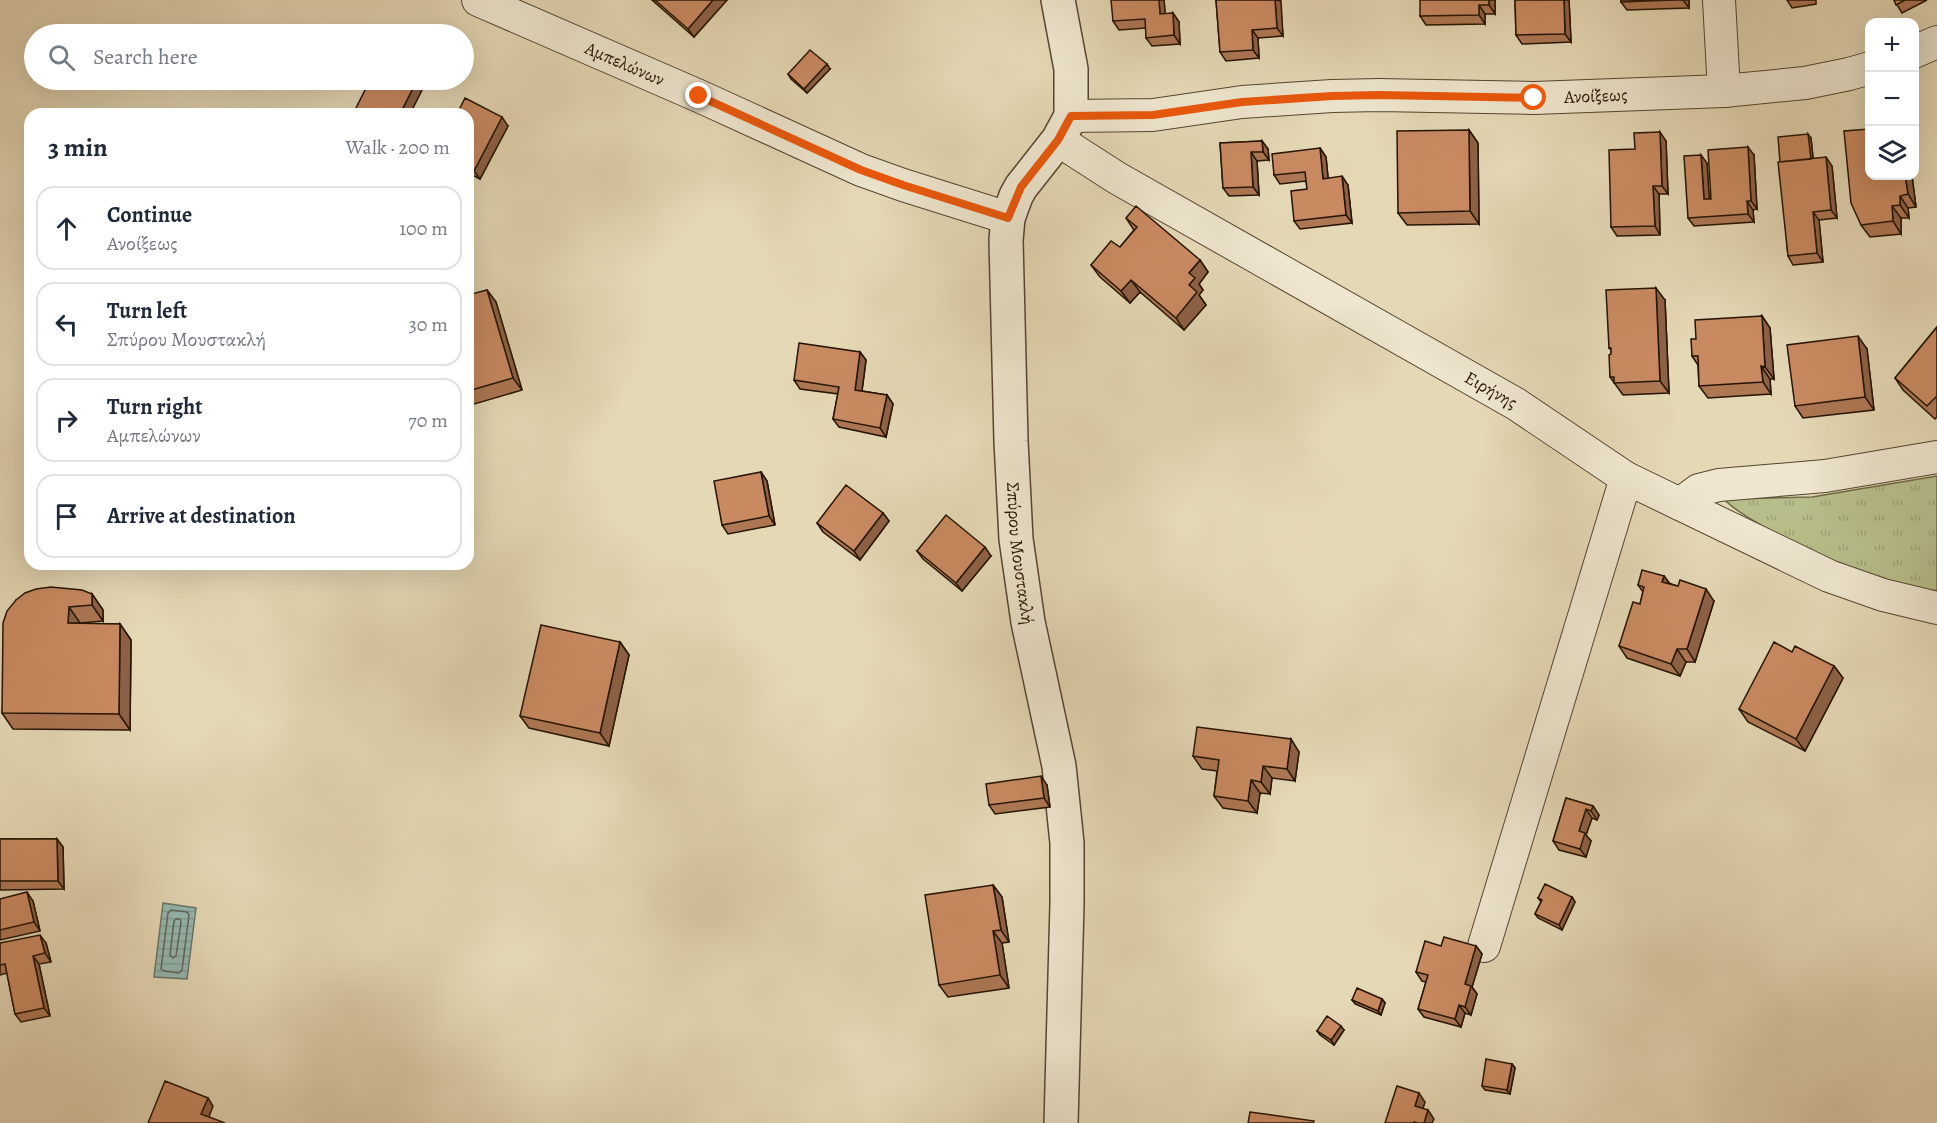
<!DOCTYPE html>
<html lang="en">
<head>
<meta charset="utf-8">
<style>
  :root { --surface:#fff; --page:#f6f6f7; --text:#1f2937; --muted:#747a83; --line:#e0e1e3 }
  body { margin:0; font-family:Alegreya,serif; background:var(--page); color:var(--text) }
  .controls { position:absolute; right:18px; top:18px; display:grid; overflow:hidden; border-radius:12px; box-shadow:0 6px 24px #0002 }
  .controls button { width:54px; height:54px; display:grid; place-items:center; padding:0; border:0; border-bottom:2px solid var(--line); background:var(--surface); color:var(--text); font:30px sans-serif }
  .stop { position:absolute; width:18px; height:18px; margin:-14px; border:4px solid #ea580c; border-radius:50%; background:#fff }
  .stop.end { background:#ea580c; border-color:#fff; box-shadow:0 2px 6px #0008 }
  .list { margin:0; padding:0; list-style:none }
  h2 { display:flex; justify-content:space-between; align-items:center; height:78px; margin:0; padding:0 24px; font-size:26px }
  h2 small { font-size:20px; font-weight:400; color:var(--muted) }
  .list li { display:grid; grid-template-columns:39px 1fr auto; gap:18px; align-items:center; box-sizing:border-box; height:84px; margin:0 12px 12px; padding:0 12px; border:2px solid var(--line); border-radius:18px }
  .list b { display:block; font-size:22px; white-space:nowrap }
  .list p { margin:0; font-size:20px; white-space:nowrap; color:var(--muted) }
  .list em { font-size:20px; font-style:normal; color:var(--muted) }
  .icon { flex:none; width:33px; height:33px; fill:none; stroke:currentColor; stroke-width:2; stroke-linecap:round; stroke-linejoin:round }
  .map { position:relative; flex:none; width:1937px; height:1123px; overflow:hidden }
  .search { position:absolute; background:var(--surface); box-shadow:0 6px 24px #0002; left:24px; top:24px; width:450px; height:66px; display:flex; align-items:center; gap:15px; box-sizing:border-box; padding:0 21px; border-radius:33px; color:var(--muted); font-size:22px }
  .panel { position:absolute; background:var(--surface); box-shadow:0 6px 24px #0002; left:24px; top:108px; width:450px; height:462px; border-radius:18px }
  .map>svg:first-child { display:block }
  .grass { fill:url(#grass-tufts); stroke:#6e6946; stroke-width:1.5 }
  .water { fill:url(#water-rules); stroke:#69776c; stroke-width:1.5 }
  .lines { fill:none; stroke-linecap:round; stroke-linejoin:round }
  .shore { stroke:#5e665a; stroke-width:1.5 }
  .minor-casing { stroke:#55452f; stroke-width:34 }
  .tertiary-casing { stroke:#55452f; stroke-width:36 }
  .minor { stroke:#eee6cf; stroke-width:32 }
  .tertiary { stroke:#eee6cf; stroke-width:33 }
  .wall { fill:#ad7754; stroke:#251402; stroke-width:1.5 }
  .shaded-wall { fill:#8d6145; stroke:#251402; stroke-width:1.5 }
  .building { fill:#c98a62; stroke:#251402; stroke-width:1.5 }
  .route { stroke:#ea580c; stroke-width:8 }
  .labels { text-anchor:middle; stroke-width:4.5; stroke-linejoin:round; paint-order:stroke }
  .street-label { font-size:18px; fill:#251402; stroke:#eee6cf }
</style>
</head>
<body>
<div class="map">
<svg width="1937" height="1123" viewBox="0 0 1937 1123">
  <defs>
    <pattern id="grass-tufts" width="24" height="20" patternUnits="userSpaceOnUse" patternTransform="scale(1.5)"><rect width="24" height="20" fill="#b8be8b"/><path d="M3 7l-1-3M5 7V3M7 7l1-3M15 17l-1-3M17 17v-4M19 17l1-3" fill="none" stroke="#9ea276"/></pattern>
    <pattern id="water-rules" width="6" height="5" patternUnits="userSpaceOnUse" patternTransform="scale(1.5)"><rect width="6" height="5" fill="#96b9b2"/><path d="M0 2.5h6" fill="none" stroke="#819e97"/></pattern>
  </defs>
  <rect width="100%" height="100%" fill="#e5d8b5"/>
  <filter id="stains"><feTurbulence type="fractalNoise" baseFrequency=".00333" numOctaves="4"/><feColorMatrix values="0 0 0 0 .2 0 0 0 0 .09 0 0 0 0 .02 0 0 0 .5 -.17"/></filter>
  <radialGradient id="worn" r=".72"><stop offset=".6" stop-color="#630" stop-opacity="0"/><stop offset="1" stop-color="#630" stop-opacity=".3"/></radialGradient>
  <path class="grass" d="M1937 476V590C1901 597 1751 528 1725 500L1730 499 1812 497Z"/>
  <path class="water" d="M163 903 196 908 187 979 154 977Z"/>
  <g class="lines">
    <path class="shore" d="M171 910 187 912 189 915 182 970 179 973 164 971 161 969 168 913Z
      M176 919H180L181 922 176 956 173 958 170 955 174 921Z"/>
    <defs>
      <g id="minor">
        <path id="s1" d="M478 0 699 96 861 170 903 185 1008 218"/>
        <path d="M1719 0 1724 91"/>
        <path d="M1914 52 1937 42"/>
        <path id="s2" d="M1071 116 1153 115 1242 102 1332 96 1379 95 1534 98 1724 91 1805 83 1849 74 1870 68"/>
        <path id="s3" d="M1058 140 1117 178 1516 404 1626 478 1829 576 1883 595 1937 608"/>
        <path d="M1680 504 1699 490 1719 485 1825 476 1937 457"/>
        <path d="M1484 946 1626 478"/>
      </g>
      <g id="tertiary">
        <path id="s4" d="M1058 0 1071 69V116L1058 140 1021 187 1016 196 1008 218 1006 240 1011 441 1016 539 1028 622 1059 766 1067 843V904L1061 1123"/>
      </g>
    </defs>
    <use href="#minor" class="minor-casing"/>
    <use href="#tertiary" class="tertiary-casing"/>
    <use href="#minor" class="minor"/>
    <use href="#tertiary" class="tertiary"/>
  </g>
  <path class="wall" d="M652 0H727L694 37Z
    M1164 0 1165 14 1173 13 1179 22 1180 44 1152 46 1146 38V28L1119 30 1113 21Z
    M1216 0H1280L1283 36 1258 38 1259 58 1226 61 1220 52Z
    M1495 0V14H1485V24L1426 25 1420 16Z
    M1515 0H1569L1571 42 1522 44 1516 35Z
    M1621 0H1689V8L1627 10 1621 2Z
    M1787 0H1816V4L1792 8Z
    M1894 0H1927L1902 13Z
    M830 69 807 93 791 79 788 74Z
    M468 114 508 126 480 179 468 173Z
    M1469 130 1478 143 1479 224 1407 225 1398 213Z
    M1811 138 1813 158 1832 166 1837 218 1819 220 1823 262 1793 265 1788 256 1780 162Z
    M1262 141 1268 149 1269 160 1257 161 1259 195 1229 196 1223 188 1220 143Z
    M1666 141 1668 194H1659L1660 235 1617 236 1611 227 1635 149Z
    M1320 148 1326 157 1328 178 1348 185 1352 223 1300 229 1294 221 1307 189 1306 181 1280 184 1274 175Z
    M1754 155 1757 209 1753 210 1754 222 1694 226 1688 218 1707 163 1709 199H1711Z
    M1869 176H1912L1916 207 1908 208 1909 218H1901V234L1870 237 1861 225Z
    M1126 218 1200 260 1208 272 1199 284 1203 290 1199 295 1206 305 1184 330 1140 292 1130 303 1100 277 1091 265 1120 247 1134 230Z
    M487 290 496 302 522 390 471 405 468 401V315Z
    M1665 300 1669 393 1623 395 1610 377 1611 354V350L1609 348Z
    M1762 316 1770 328 1774 379H1770L1771 394 1708 398 1699 386 1698 365 1692 356 1696 339Z
    M1937 327V417L1935 419 1903 390 1895 378Z
    M1867 349 1874 410 1803 418 1795 406Z
    M860 352 866 360 862 391 887 395 893 404 886 437 839 427 833 419 838 394 800 389 794 380Z
    M761 472 767 481 775 525 728 534 722 525Z
    M883 513 889 521 860 560 823 532 817 523Z
    M917 551 991 556 962 591 923 559Z
    M1664 576 1669 583 1714 601 1695 662H1686L1680 676 1627 658 1619 646 1640 604 1643 592 1638 585Z
    M92 594 103 610V621L80 623 120 624 131 640 130 730 13 729 2 713 16 600Z
    M620 642 629 655 609 746 529 728 520 716Z
    M1792 652 1834 666 1843 678 1805 751 1748 722 1739 709Z
    M1299 752 1295 781 1272 778 1270 794 1260 793 1257 813 1223 808 1214 796 1217 771 1202 769 1193 756Z
    M1047 785 1050 807 995 814 989 805Z
    M1566 798 1593 806 1599 815 1597 820 1592 818 1586 835 1591 841 1586 857 1559 850 1553 841Z
    M0 839H57L63 847 64 889 0 890Z
    M993 885 1002 897 1009 942 1002 943 1009 988 948 997 939 985Z
    M1572 897 1575 902 1562 930 1538 918 1535 914 1541 902 1538 898Z
    M0 899 33 901 40 931 0 940Z
    M0 943H46L51 962 39 964 50 1016 21 1022 15 1014 7 973 0 975Z
    M1441 946H1476L1482 954 1472 987 1477 994 1471 1015 1465 1013 1461 1027 1424 1017 1418 1009 1426 982 1422 981 1416 972Z
    M1382 999 1385 1003 1381 1015 1355 1004 1352 1000Z
    M1344 1030 1334 1045 1320 1035 1317 1031Z
    M1512 1064 1515 1068 1510 1094 1485 1090 1482 1086Z"/>
  <path class="shaded-wall" d="M713 0H727L694 37 688 29Z
    M1159 0H1164L1166 22 1160 14Z
    M1275 0 1281 1 1283 36 1277 28Z
    M1489 0H1495V14L1489 5Z
    M1564 0H1569L1571 42 1565 34Z
    M1683 0H1689V8Z
    M1479 5 1485 14V24L1479 15Z
    M1173 13 1179 22 1180 44 1174 35Z
    M1252 30 1258 38 1259 58 1253 50Z
    M827 64 830 69 807 93 804 89Z
    M416 82 422 90 410 114H400Z
    M502 117 508 126 480 179 474 171Z
    M1469 130 1478 143 1479 224 1470 211Z
    M1660 132 1666 141 1668 194 1662 186Z
    M1808 134 1811 138 1814 167 1811 163Z
    M1262 141 1268 149 1269 160 1263 152Z
    M1748 147 1754 155 1757 209 1751 201Z
    M1320 148 1326 157 1329 187 1323 179Z
    M1251 152 1257 161 1259 195 1253 187Z
    M1701 155 1707 163 1710 208 1704 199Z
    M1826 157 1832 166 1837 218 1831 210Z
    M1342 176 1348 185 1352 223 1346 215Z
    M1905 176H1912L1916 207 1908 194Z
    M1653 186 1659 194 1660 235 1655 226Z
    M1900 196 1908 208 1909 218 1900 205Z
    M1747 201 1753 210 1754 222 1748 214Z
    M1892 206 1901 218V234L1893 221Z
    M1813 212 1819 220 1823 262 1817 253Z
    M1200 260 1208 272 1199 284 1203 290 1199 295 1206 305 1184 330 1176 318 1189 285V273Z
    M1131 280 1140 292 1130 303 1121 291Z
    M1656 288 1665 300 1669 393 1660 381Z
    M487 290 496 302 522 390 513 378Z
    M1762 316 1770 328 1774 379 1765 367Z
    M1858 336 1867 349 1874 410 1865 397Z
    M860 352 866 360 861 398 855 390Z
    M1761 366 1770 379 1771 394 1763 382Z
    M887 395 893 404 886 437 880 428Z
    M761 472 767 481 775 525 769 516Z
    M883 513 889 521 860 560 854 551Z
    M985 547 991 556 962 591 956 583Z
    M1664 576 1673 588 1662 582Z
    M1706 589 1714 601 1695 662 1687 649Z
    M92 594 103 610V621L92 605Z
    M69 607 80 623H68Z
    M120 624 131 640 130 730 119 714Z
    M620 642 629 655 609 746 600 733Z
    M1677 649 1686 662 1680 676 1671 664Z
    M1834 666 1843 678 1805 751 1796 739Z
    M1291 739 1299 752 1295 781 1287 769Z
    M1263 766 1272 778 1270 794 1261 782Z
    M1041 776 1047 785 1050 807 1044 798Z
    M1251 780 1260 793 1257 813 1248 801Z
    M1593 806 1599 815 1597 820 1591 811Z
    M1586 809 1592 818 1586 835 1591 841 1586 857 1580 849 1579 831Z
    M57 839 63 847 64 889 58 881Z
    M993 885 1002 897 1009 942 1001 930Z
    M27 892 33 901 40 931 34 922Z
    M1572 897 1575 902 1562 930 1559 925Z
    M993 931 1002 943 1009 988 1000 975Z
    M40 935 46 943 51 962 45 953Z
    M1476 946 1482 954 1472 987 1477 994 1471 1015 1465 1007V984Z
    M33 956 39 964 50 1016 44 1008Z
    M1382 999 1385 1003 1381 1015 1378 1011Z
    M1459 1005 1465 1013 1461 1027 1455 1019Z
    M1341 1026 1344 1030 1334 1045 1331 1040Z
    M1512 1064 1515 1068 1510 1094 1507 1090Z
    M1419 1093 1425 1102 1421 1115 1415 1106Z
    M208 1098 213 1106 207 1122 201 1114Z
    M1428 1110 1434 1119 1432 1123H1424Z"/>
  <path class="building" d="M655 0H713L688 29Z
    M1111 0H1159L1160 14 1173 13 1174 35 1146 38 1145 19 1113 21Z
    M1216 0H1275L1277 28 1252 30 1253 50 1220 52Z
    M1420 0H1489V5H1479V15L1420 16Z
    M1515 0H1564L1565 34 1516 35Z
    M1621 0H1673L1621 2Z
    M1894 0H1905L1896 5Z
    M810 50 827 64 804 89 788 74Z
    M378 80H411L416 82 400 114H353L367 86 373 89Z
    M465 98 502 117 474 171 468 168V114H457Z
    M1869 129V176H1905L1908 194 1900 196V205L1892 206 1893 221 1861 225 1851 203 1844 131Z
    M1469 130 1470 211 1398 213 1397 131Z
    M1660 132 1662 186H1653L1655 226 1611 227 1609 150 1635 149 1634 133Z
    M1808 134 1811 159 1780 162 1778 137Z
    M1262 141 1263 152H1251L1253 187 1223 188 1220 143Z
    M1748 147 1751 201H1747L1748 214 1688 218 1684 156 1701 155 1704 199H1711L1708 150Z
    M1320 148 1323 179 1342 176 1346 215 1294 221 1291 191 1307 189 1305 172 1274 175 1272 154Z
    M1826 157 1831 210 1813 212 1817 253 1788 256 1778 162Z
    M1136 206 1200 260 1189 273 1195 278 1189 285 1197 292 1176 318 1131 280 1121 291 1091 265 1111 241 1120 247 1137 227 1126 218Z
    M1656 288 1660 381 1614 383V377H1610L1609 355 1611 354V348H1609L1606 290Z
    M487 290 513 378 468 391V295Z
    M1762 316 1765 367 1761 366 1763 382 1699 386 1698 356H1692L1691 339H1696L1695 320Z
    M1937 327V396L1927 406 1895 378Z
    M1858 336 1865 397 1795 406 1787 345Z
    M799 343 860 352 855 390 887 395 880 428 833 419 839 387 794 380Z
    M761 472 769 516 722 525 714 481Z
    M846 485 883 513 854 551 817 523Z
    M946 515 985 547 956 583 917 551Z
    M1642 570 1664 576 1662 582 1678 586 1680 580 1706 589 1687 649H1677L1671 664 1619 646 1633 602 1640 604 1644 587 1638 585Z
    M51 587 82 590 92 594V605L69 607 68 623 120 624 119 714 2 713 3 623 7 611 16 600 25 593 36 589Z
    M541 625 620 642 600 733 520 716Z
    M1774 642 1792 652 1795 646 1834 666 1796 739 1739 709Z
    M1197 727 1291 739 1287 769 1263 766 1261 782 1251 780 1248 801 1214 796 1219 760 1193 756Z
    M1041 776 1044 798 989 805 986 784Z
    M1566 798 1593 806 1591 811 1586 809 1579 831 1585 833 1580 849 1553 841Z
    M0 839H57L58 881H0Z
    M1545 884 1572 897 1559 925 1535 914 1542 900 1538 898Z
    M993 885 1001 930 993 931 1000 975 939 985 925 895Z
    M27 892 34 922 0 930V899Z
    M40 935 45 953 33 956 44 1008 15 1014 5 964 0 965V943Z
    M1444 937 1476 946 1465 984 1471 986 1465 1007 1459 1005 1455 1019 1418 1009 1428 975 1416 972 1425 941 1441 946Z
    M1357 988 1382 999 1378 1011 1352 1000Z
    M1327 1016 1341 1026 1331 1040 1317 1031Z
    M1486 1059 1512 1064 1507 1090 1482 1086Z
    M165 1081 208 1098 201 1114 225 1123H148Z
    M1397 1086 1419 1093 1415 1106 1428 1110 1424 1123H1418L1414 1122V1123H1385Z
    M1250 1112 1314 1121 1313 1123H1248Z"/>
  <g class="lines">
    <path class="route" d="M699 96 861 170 903 185 1008 218 1021 187 1058 140 1071 116 1153 115 1242 102 1332 96 1379 95 1534 98"/>
  </g>
  <g class="labels">
    <g class="street-label">
      <text dy="6" stroke="none"><textPath href="#s1" startOffset="160">Αμπελώνων</textPath></text>
      <text dy="6" stroke="none"><textPath href="#s2" startOffset="526">Ανοίξεως</textPath></text>
      <text dy="6" stroke="none"><textPath href="#s3" startOffset="500">Ειρήνης</textPath></text>
      <text dy="6" stroke="none"><textPath href="#s4" startOffset="574">Σπύρου Μουστακλή</textPath></text>
    </g>
  </g>
  <rect width="100%" height="100%" filter="url(#stains)"/>
  <rect width="100%" height="100%" fill="url(#worn)"/>
</svg>
<div class="controls">
<button>+</button>
<button>−</button>
<button><svg class="icon" aria-label="layers" viewBox="0 0 24 24"><path d="M12 4l9 5-9 5-9-5zM3 14l9 5 9-5"/></svg></button>
</div>
<div class="stop" style="left:1534px;top:98px"></div>
<div class="stop end" style="left:699px;top:96px"></div>
<div class="search"><svg class="icon" aria-label="search" viewBox="0 0 24 24"><circle cx="10" cy="10" r="6"/><path d="M15 15l6 6"/></svg>Search here</div>
<section class="panel">
<h2>3 min<small>Walk · 200 m</small></h2>
<ul class="list">
<li><svg class="icon" aria-label="ahead" viewBox="0 0 24 24"><path d="M12 20V5M6 11l6-6 6 6"/></svg><div><b>Continue</b><p>Ανοίξεως</p></div><em>100 m</em></li>
<li><svg class="icon" aria-label="left" viewBox="0 0 24 24"><path d="M17 20v-9H6M10 6l-5 5 5 5"/></svg><div><b>Turn left</b><p>Σπύρου Μουστακλή</p></div><em>30 m</em></li>
<li><svg class="icon" aria-label="right" viewBox="0 0 24 24"><path d="M7 20v-9h11M14 6l5 5-5 5"/></svg><div><b>Turn right</b><p>Αμπελώνων</p></div><em>70 m</em></li>
<li><svg class="icon" aria-label="arrive" viewBox="0 0 24 24"><path d="M6 21V4h12l-3 4 3 4H6"/></svg><div><b>Arrive at destination</b></div></li>
</ul>
</section>
</div>
</body>
</html>
